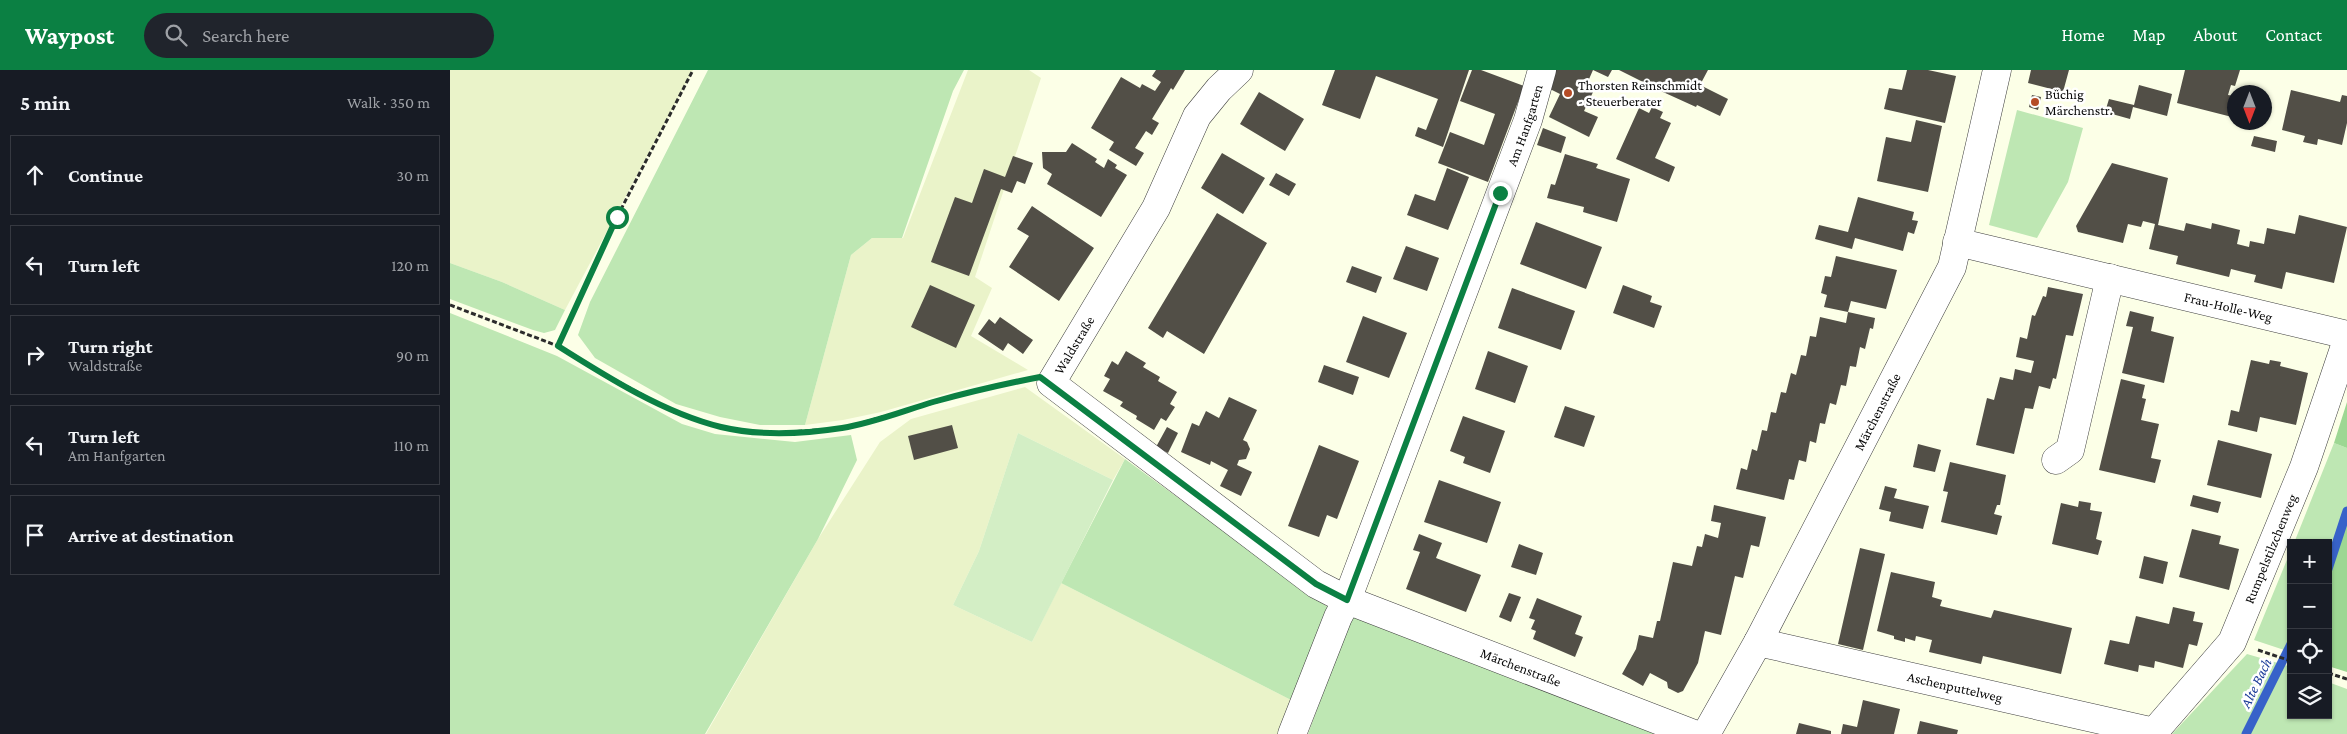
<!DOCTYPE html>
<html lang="en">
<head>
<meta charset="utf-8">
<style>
  :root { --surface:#171b24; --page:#20242c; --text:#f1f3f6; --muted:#9ea1a6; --line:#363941; --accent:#0b8043 }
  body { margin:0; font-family:"Crimson Pro",serif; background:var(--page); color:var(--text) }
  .controls { position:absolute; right:15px; bottom:15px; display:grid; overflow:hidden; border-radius:0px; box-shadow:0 1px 4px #0004 }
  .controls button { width:45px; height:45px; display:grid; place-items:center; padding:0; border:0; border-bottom:1px solid var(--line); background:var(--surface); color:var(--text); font:25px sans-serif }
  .compass { position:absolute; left:1777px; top:15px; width:45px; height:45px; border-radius:50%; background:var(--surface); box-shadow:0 1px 4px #0004; rotate:180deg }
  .stop { position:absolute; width:15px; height:15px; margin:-11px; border:4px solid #0b8043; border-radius:50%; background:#fff }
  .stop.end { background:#0b8043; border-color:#fff; box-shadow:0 1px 5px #0008 }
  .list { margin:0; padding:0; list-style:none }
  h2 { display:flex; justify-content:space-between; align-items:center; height:65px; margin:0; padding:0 20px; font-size:21px }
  h2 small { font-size:16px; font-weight:400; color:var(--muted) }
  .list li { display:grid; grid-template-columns:32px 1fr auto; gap:15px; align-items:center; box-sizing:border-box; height:80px; margin:0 10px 10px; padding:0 10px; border:1px solid var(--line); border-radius:0px }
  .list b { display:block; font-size:19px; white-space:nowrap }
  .list p { margin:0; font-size:16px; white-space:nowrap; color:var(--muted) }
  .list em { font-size:16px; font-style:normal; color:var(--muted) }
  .icon { flex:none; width:28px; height:28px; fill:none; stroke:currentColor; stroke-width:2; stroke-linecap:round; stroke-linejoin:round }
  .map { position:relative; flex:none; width:1897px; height:664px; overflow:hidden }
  header { display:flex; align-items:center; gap:30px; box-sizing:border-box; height:70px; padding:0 25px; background:var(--accent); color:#fff }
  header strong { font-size:24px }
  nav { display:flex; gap:28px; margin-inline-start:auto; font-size:18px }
  .search { width:350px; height:45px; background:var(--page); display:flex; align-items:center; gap:12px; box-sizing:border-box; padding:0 18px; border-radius:28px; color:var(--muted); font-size:19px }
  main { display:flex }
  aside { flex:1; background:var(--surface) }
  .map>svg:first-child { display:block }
  .farmland { fill:#eaf3c9 }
  .green { fill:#bee7b3 }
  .forest { fill:#9dd793 }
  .pitch { fill:#d3eec5 }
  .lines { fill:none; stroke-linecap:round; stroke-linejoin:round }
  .stream { stroke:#3762c9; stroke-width:9 }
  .building { fill:#524f47 }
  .street-casing { stroke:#3d3d3d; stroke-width:29 }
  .path { stroke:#2c2c2c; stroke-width:3; stroke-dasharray:5 2.5; stroke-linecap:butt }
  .street { stroke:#fff; stroke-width:28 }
  .route { stroke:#0b8043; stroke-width:6 }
  .poi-dot { fill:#b54c27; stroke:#fff; stroke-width:2 }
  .labels { text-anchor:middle; stroke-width:5; stroke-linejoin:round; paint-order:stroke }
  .poi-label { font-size:14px; fill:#0a0a0a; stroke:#fff; text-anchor:start }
  .street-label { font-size:14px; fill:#0a0a0a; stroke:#fff }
  .water-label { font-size:15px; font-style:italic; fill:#183997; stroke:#fff }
</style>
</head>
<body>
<header>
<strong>Waypost</strong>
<div class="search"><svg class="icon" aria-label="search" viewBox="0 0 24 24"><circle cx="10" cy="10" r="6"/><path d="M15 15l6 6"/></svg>Search here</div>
<nav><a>Home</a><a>Map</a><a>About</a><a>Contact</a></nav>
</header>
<main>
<aside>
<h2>5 min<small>Walk · 350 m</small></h2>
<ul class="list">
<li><svg class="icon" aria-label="ahead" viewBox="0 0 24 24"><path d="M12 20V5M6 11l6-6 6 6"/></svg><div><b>Continue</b></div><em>30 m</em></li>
<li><svg class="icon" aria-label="left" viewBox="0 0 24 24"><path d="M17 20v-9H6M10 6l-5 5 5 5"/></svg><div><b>Turn left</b></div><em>120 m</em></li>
<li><svg class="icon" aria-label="right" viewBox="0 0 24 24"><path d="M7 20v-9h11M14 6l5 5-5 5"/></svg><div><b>Turn right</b><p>Waldstraße</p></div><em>90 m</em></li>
<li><svg class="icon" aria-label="left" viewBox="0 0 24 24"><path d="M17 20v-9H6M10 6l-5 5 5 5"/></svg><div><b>Turn left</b><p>Am Hanfgarten</p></div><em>110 m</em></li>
<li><svg class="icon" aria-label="arrive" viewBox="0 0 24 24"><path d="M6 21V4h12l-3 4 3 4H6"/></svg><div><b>Arrive at destination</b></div></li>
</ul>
</aside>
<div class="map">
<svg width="1897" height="664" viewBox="0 0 1897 664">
  <rect width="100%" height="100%" fill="#fcffe7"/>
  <path class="farmland" d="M0 0H243L115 240 52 212 0 193Z
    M518 0H579L591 8 525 207 542 218 521 266 578 300 431 342 393 350 355 355 401 185 422 168H453Z
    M575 317 675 389 663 410 568 363 529 481 503 535 582 572 611 513 843 631 830 664H256L368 469 430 372 461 349Z"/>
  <path class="green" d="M258 0H514L503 21 452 168H422L401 185 355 355H310L270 347 226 334 145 288 128 265 140 232Z
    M1567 40 1633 58 1618 112 1587 168 1539 155Z
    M0 193 52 212 115 240 105 260 94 263 83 260 0 229Z
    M0 243 107 286 232 354 265 364 345 372 401 365 407 390 368 469 255 664H0Z
    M1884 373 1897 378V438L1878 486V473H1844Z
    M675 389 879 538 843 631 611 513Z
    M1841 480V582H1840L1804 570Z
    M903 541 1212 664H858Z
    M1797 584 1841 597V645H1878V612L1897 619V664H1722Z"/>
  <path class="forest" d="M1897 332V378L1884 373Z
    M1897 451V602L1878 596V505Z"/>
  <path class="pitch" d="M568 363 663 410 582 572 503 535 529 481Z"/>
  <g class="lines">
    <path class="stream" d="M1878 499 1897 441
      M1796 664 1841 574"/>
  </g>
  <path class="building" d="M706 0H735L723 20 721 18 702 49 709 53 702 65 696 61 685 78 694 83 686 96 659 80 664 72 641 58 671 7 690 18 692 14 705 21 711 12 702 6Z
    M885 0H1019L993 77 965 66 968 57 976 60 988 29 926 6 910 49 872 35Z
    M1022 0H1031L1074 16 1038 112 988 93 1000 62 1034 75 1045 44 1010 31Z
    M1106 0H1162L1158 7 1143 0 1136 16 1144 20 1134 41 1148 47 1139 67 1099 47 1110 24 1098 18Z
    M1169 0H1258L1250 15 1278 29 1270 46 1247 35 1246 37 1213 22Z
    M1457 0H1478L1506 6 1495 53 1434 39 1439 18 1452 20Z
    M1581 0H1619L1613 22 1578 13Z
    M1735 0H1790L1785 16 1781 15 1778 25 1784 26 1782 47 1727 33Z
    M1689 15 1722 24 1717 46 1683 37 1680 49 1655 42 1659 29 1684 35Z
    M1841 20 1890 32 1892 25 1897 26V53L1892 75 1868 69 1867 75 1853 72 1855 66 1832 60Z
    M809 22 854 49 835 81 790 54Z
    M1582 25 1591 27 1588 40 1579 37Z
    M1202 37 1213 42 1210 48 1221 53 1205 88 1225 97 1219 112 1166 89 1189 38 1199 43Z
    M1466 50 1492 56 1478 122 1427 111 1436 67 1461 72Z
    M1093 58 1116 67 1111 83 1087 75Z
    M1804 66 1827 71 1825 82 1801 76Z
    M622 73 647 89 645 92 654 98 658 89 667 95 665 98 677 105 651 147 597 114 602 104 593 98 592 82H616Z
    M772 83 815 108 793 144 751 118Z
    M1115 84 1148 94 1146 98 1180 109 1167 152 1133 142 1134 137 1097 128 1101 114 1105 115Z
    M563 86 583 93 575 114 567 111 562 123 551 119 519 206 481 192 505 127 522 133 534 99 555 107Z
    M1662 93 1718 108 1708 155 1734 161 1736 153 1761 159 1762 153 1790 160 1787 174 1799 177 1800 171 1814 174 1817 158 1845 164 1849 145 1897 157 1884 213 1836 202 1832 219 1804 212 1806 205 1793 202 1781 199 1779 207 1726 194 1728 186 1699 179 1705 154 1693 151 1691 157 1678 154 1673 173 1628 162 1626 156Z
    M997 98 1019 107 998 160 957 145 965 124 985 131Z
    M826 103 846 114 839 126 819 115Z
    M1408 127 1464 142 1462 150 1468 151 1464 164 1458 162 1453 181 1405 168 1402 179 1365 169 1369 155 1398 162Z
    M582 136 644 178 609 231 559 197 579 166 567 159Z
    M767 143 817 173 754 284 717 261 713 268 698 258Z
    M1086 152 1152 177 1136 219 1070 194Z
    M956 176 989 188 977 221 943 209Z
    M1386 186 1447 200 1436 239 1401 231 1398 242 1374 237 1377 225 1371 223 1372 219 1375 206 1381 207Z
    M902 196 932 207 926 223 896 212Z
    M480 215 525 235 506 278 461 257Z
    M1173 215 1202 226 1200 232 1212 236 1204 258 1163 243Z
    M1598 217 1633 224 1623 266 1616 265 1606 309 1603 308 1600 319 1589 316 1583 339 1575 338 1564 384 1526 375 1537 328 1544 330 1550 307 1563 310 1565 299 1581 303 1584 291 1566 287 1570 267 1577 269 1582 245 1585 246 1593 226 1596 227Z
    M1062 218 1125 241 1111 280 1048 258Z
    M1680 241 1704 247 1701 261 1724 267 1714 313 1672 303 1683 257 1676 256Z
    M1398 242 1425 248 1423 259 1420 258 1415 279 1410 277 1406 297 1400 296 1396 316 1391 315 1386 335 1380 333 1375 354 1370 353 1366 373 1360 371 1356 392 1349 390 1344 410 1339 409 1334 430 1286 419 1291 398 1297 400 1302 379 1307 381 1312 360 1317 361 1321 342 1326 343 1331 322 1336 323 1341 303 1346 305 1351 285 1356 286 1360 266 1366 267 1370 247 1396 253Z
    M913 246 957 263 939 308 896 292Z
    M550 247 583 270 573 284 558 273 553 281 528 264 539 249 545 254Z
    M676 281 696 293 693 297 710 307 708 311 727 322 720 334 725 337 716 351 711 348 704 360 686 349 687 346 670 336 673 332 653 321 660 309 654 306 662 291 668 295Z
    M1038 281 1078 296 1065 333 1025 319Z
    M1801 290 1819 294 1820 290 1831 292 1830 296 1858 303 1846 355 1810 347 1807 362 1778 355 1781 340 1789 342Z
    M874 295 909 307 903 325 868 312Z
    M1671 309 1695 315 1692 328 1696 329 1691 350 1709 354 1701 388 1711 390 1705 413 1649 400Z
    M779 327 807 340 793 370 797 372 800 379 796 389 789 390 787 395 802 402 791 426 770 416 778 400 761 391 760 395 731 382 742 353 749 356 756 341 769 348Z
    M1115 336 1145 346 1134 377 1104 367Z
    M1013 346 1055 361 1040 403 1013 393 1015 387 1000 381Z
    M502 355 508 378 464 390 458 366Z
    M717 357 728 363 718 383 706 377Z
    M1768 370 1822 384 1811 428 1757 415Z
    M1468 374 1491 380 1485 402 1463 397Z
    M869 375 909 391 887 449 877 445 869 467 838 456Z
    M1500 392 1556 405 1550 435H1547L1544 444 1552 446 1547 465 1491 452 1498 422 1493 421Z
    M989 410 1051 432 1037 473 974 452Z
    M1435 416 1447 419 1444 428 1479 436 1473 459 1439 451 1441 442 1429 439Z
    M1743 425 1771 432 1768 443 1740 436Z
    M1629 431 1641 433 1640 440 1652 442 1646 469 1652 471 1648 485 1602 474 1611 433 1628 437Z
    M1264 435 1316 447 1309 477 1301 475 1293 508 1285 506 1271 565 1255 561 1248 593 1233 621 1228 623 1218 618 1217 612 1200 603 1193 616 1172 604 1186 579 1189 565 1203 568 1207 551H1210L1223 492 1242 496 1247 476 1252 477 1255 464 1268 468 1271 453 1261 451Z
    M1742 459 1771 466 1769 474 1789 479 1779 520 1729 507Z
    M969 464 992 473 986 488 1031 505 1016 542 956 519 970 482 963 480Z
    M1069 474 1093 483 1086 505 1061 497Z
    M1410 478 1435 484 1413 580 1388 574Z
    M1694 486 1718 492 1713 514 1689 508Z
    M1441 502 1485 512 1482 527 1492 530 1490 536 1541 548 1544 540 1622 558 1611 604 1533 586 1531 594 1479 582 1482 570 1466 566 1465 571 1455 568V572L1444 569V566L1427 561Z
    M1059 523 1071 527 1061 552 1049 547Z
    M1087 528 1132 546 1125 564 1133 567 1125 587 1083 569 1086 561 1081 559 1085 550 1079 548Z
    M1723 537 1745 542 1743 551 1753 553 1747 576 1739 574 1733 598 1705 591 1704 598 1689 595 1688 602 1654 594 1660 570 1679 574 1686 546 1719 554Z
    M1413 630 1450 639 1444 664H1391L1393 654 1407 657Z
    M1470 651 1508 660 1507 664H1467Z
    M1349 653 1381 661V664H1346Z"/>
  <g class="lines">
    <defs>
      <g id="street">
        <path id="s1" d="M789 0 769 19 747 46 706 138 601 313 866 514 897 530 1244 664"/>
        <path id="s2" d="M1507 172 1897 265"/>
        <path d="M1606 390 1620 380 1660 208"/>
        <path id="s3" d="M1308 572 1704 662 1782 572 1854 397 1897 270"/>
        <path id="s4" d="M842 664 888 547 897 530 1078 50 1092 0"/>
        <path id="s5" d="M1256 664 1308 572 1502 197 1547 0"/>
      </g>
    </defs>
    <use href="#street" class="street-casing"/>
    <path class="path" d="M0 235 108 276 143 298 224 342 272 357 298 361 327 363 393 358 543 316 574 310
      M108 276 167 147 243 0
      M1808 580 1841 591
      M1878 603 1897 609"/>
    <use href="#street" class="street"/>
  </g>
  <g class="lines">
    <path class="route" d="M167 147 108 276C157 307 214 343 271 357 309 366 353 364 392 358 423 353 453 341 483 332 519 322 554 314 590 307L866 514 897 530 1050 123"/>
  </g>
  <g class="poi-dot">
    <circle cx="1118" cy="23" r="5"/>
    <circle cx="1585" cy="32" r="5"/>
  </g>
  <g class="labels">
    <g class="poi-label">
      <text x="1128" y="20">Thorsten Reinschmidt<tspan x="1128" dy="16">- Steuerberater</tspan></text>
      <text x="1595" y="29">Büchig<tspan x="1595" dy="16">Märchenstr.</tspan></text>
    </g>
    <g class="street-label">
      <text dy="5" stroke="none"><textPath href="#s4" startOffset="652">Am Hanfgarten</textPath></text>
      <text dy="5" stroke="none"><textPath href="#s2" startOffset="279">Frau-Holle-Weg</textPath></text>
      <text transform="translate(624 275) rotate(-59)" y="5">Waldstraße</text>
      <text dy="5" stroke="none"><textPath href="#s5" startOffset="365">Märchenstraße</textPath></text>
      <text dy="5" stroke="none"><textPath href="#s3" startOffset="626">Rumpelstilzchenweg</textPath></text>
      <text dy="5" stroke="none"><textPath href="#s1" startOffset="921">Märchenstraße</textPath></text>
      <text dy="5" stroke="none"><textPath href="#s3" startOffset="202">Aschenputtelweg</textPath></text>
    </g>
    <g class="water-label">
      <text transform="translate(1806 613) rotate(-64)" y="5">Alte Bach</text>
    </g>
  </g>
</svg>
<div class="controls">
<button>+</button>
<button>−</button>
<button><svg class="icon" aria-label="locate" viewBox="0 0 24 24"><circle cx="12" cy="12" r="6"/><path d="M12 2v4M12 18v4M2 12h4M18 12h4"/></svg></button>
<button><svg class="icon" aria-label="layers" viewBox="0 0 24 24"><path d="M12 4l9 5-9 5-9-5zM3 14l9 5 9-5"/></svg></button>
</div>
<svg class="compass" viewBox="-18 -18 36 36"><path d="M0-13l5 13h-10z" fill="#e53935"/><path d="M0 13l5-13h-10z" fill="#9ea1a6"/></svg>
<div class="stop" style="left:167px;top:147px"></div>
<div class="stop end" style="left:1050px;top:123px"></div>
</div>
</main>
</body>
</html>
